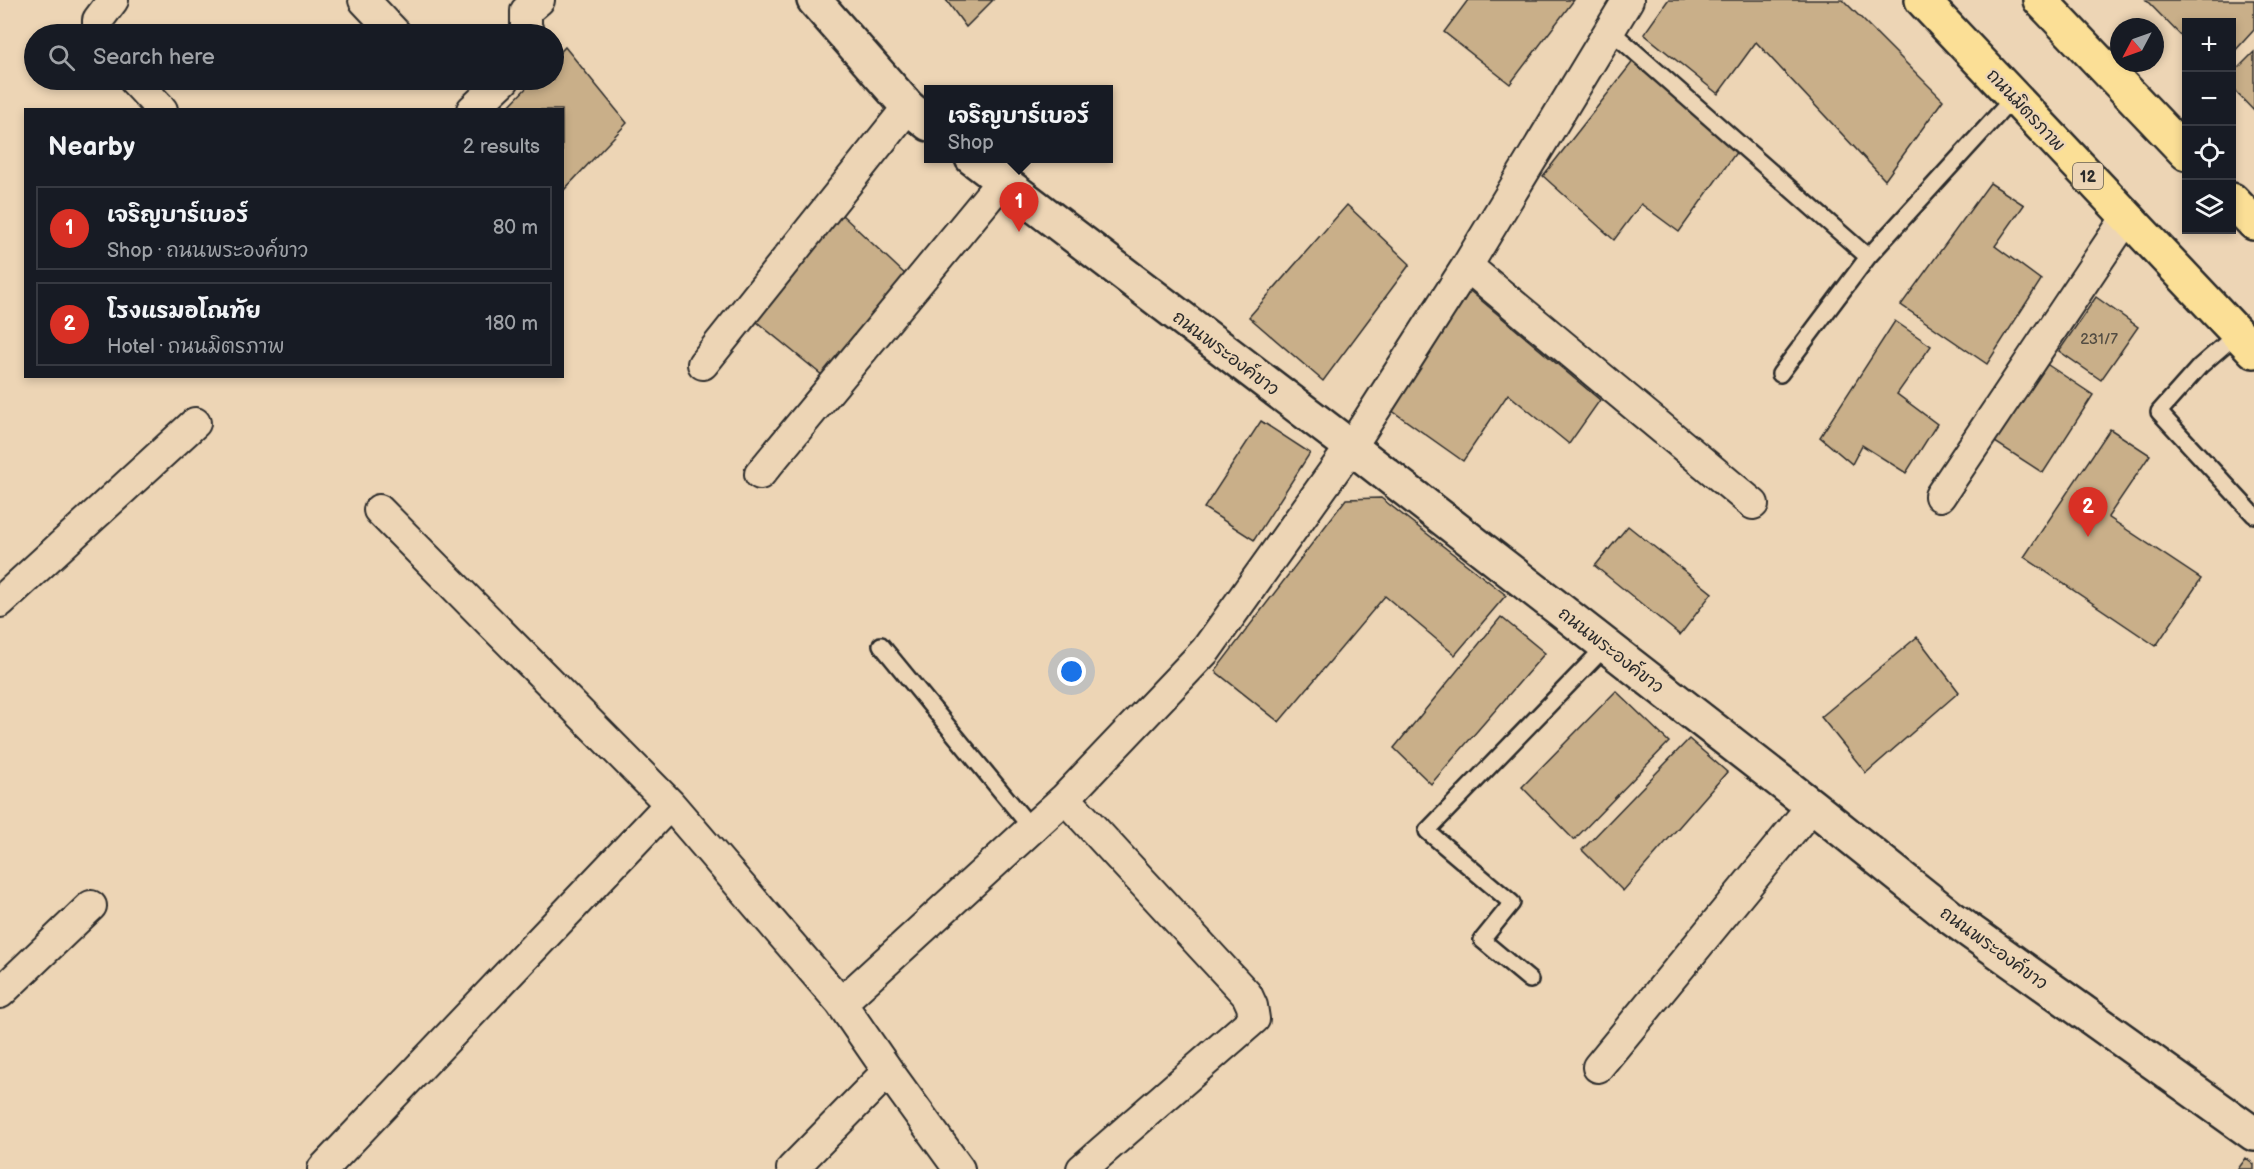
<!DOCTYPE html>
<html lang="en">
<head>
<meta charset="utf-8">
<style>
  :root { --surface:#171b24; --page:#242831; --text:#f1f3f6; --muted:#9ea1a6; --line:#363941; --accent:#d93025 }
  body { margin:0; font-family:"Balsamiq Sans","Playpen Sans Thai",sans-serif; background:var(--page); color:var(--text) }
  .controls { position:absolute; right:18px; top:18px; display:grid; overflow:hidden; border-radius:0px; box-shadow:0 3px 9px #0003 }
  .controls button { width:54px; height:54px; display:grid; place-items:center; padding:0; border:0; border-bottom:2px solid var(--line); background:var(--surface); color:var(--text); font:30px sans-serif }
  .compass { position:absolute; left:2110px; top:18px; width:54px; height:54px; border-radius:50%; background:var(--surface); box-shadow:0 3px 9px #0003; rotate:229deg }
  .you { position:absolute; left:1072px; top:672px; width:21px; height:21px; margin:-15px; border:4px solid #fff; border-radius:50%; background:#1a73e8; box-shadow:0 0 0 9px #1a73e833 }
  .badge { display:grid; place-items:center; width:39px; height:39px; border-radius:50%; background:var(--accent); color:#fff; font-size:20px; font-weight:700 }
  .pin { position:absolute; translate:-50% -50px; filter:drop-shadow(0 2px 3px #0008) }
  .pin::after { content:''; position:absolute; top:32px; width:21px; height:18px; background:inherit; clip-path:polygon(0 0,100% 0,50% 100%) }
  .popup { position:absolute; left:924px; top:85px; width:189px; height:78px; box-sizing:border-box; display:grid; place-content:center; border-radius:0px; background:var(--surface); filter:drop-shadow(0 2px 4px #0005); font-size:20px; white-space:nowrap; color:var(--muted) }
  .popup b { font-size:22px; color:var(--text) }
  .popup::after { content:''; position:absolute; left:50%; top:100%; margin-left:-12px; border:12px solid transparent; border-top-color:var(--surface) }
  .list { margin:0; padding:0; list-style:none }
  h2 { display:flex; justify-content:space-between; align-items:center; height:78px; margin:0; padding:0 24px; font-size:26px }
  h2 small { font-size:20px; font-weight:400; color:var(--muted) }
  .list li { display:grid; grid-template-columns:39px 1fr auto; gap:18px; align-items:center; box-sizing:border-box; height:84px; margin:0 12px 12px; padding:0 12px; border:2px solid var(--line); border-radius:0px }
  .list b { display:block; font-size:22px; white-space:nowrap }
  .list p { margin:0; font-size:20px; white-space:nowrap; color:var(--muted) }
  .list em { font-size:20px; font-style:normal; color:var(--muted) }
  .icon { flex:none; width:33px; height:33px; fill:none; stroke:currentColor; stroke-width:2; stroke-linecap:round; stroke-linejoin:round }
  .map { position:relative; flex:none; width:2254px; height:1169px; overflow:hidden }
  .search { position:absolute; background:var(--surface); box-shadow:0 3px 9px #0003; left:24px; top:24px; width:540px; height:66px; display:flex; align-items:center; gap:15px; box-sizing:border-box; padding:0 21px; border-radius:33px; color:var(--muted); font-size:22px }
  .panel { position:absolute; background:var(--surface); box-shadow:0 3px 9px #0003; left:24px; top:108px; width:540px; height:270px; border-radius:0px }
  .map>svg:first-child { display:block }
  .building { fill:#c9af89; stroke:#2b2b2b; stroke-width:1.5 }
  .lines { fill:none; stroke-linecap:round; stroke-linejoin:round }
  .service-casing { stroke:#2b2b2b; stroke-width:20 }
  .minor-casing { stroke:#2b2b2b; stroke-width:34 }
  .tertiary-casing { stroke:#2b2b2b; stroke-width:38 }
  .primary-casing { stroke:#2b2b2b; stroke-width:38 }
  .service { stroke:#edd5b5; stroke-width:15 }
  .minor { stroke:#edd5b5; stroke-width:30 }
  .tertiary { stroke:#edd5b5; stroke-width:33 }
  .primary { stroke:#fbdf96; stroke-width:33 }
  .labels { text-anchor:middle; stroke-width:5; stroke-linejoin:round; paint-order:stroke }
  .number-label { font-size:15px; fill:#524c42 }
  .shield { fill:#edd5b5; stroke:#655e54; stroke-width:1.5 }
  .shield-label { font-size:16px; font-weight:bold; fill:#2b2b2b }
  .street-label { font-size:18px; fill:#2b2b2b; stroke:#edd5b5 }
</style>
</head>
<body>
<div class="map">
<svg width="2254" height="1169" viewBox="0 0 2254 1169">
  <rect width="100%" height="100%" fill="#edd5b5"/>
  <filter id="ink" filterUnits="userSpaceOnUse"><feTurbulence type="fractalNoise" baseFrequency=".0167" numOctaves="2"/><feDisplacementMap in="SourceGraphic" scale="12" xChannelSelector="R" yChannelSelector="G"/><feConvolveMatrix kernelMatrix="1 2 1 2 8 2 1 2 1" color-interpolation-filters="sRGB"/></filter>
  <g filter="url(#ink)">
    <path class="building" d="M946 0H993L966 27Z
      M1468 0H1574L1510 84 1444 32Z
      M1668 0H1843L1943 100 1885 180 1756 42 1718 94 1644 34Z
      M2146 0H2254V30L2232 54V22H2186V41Z
      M565 47 627 123 562 192V110H505L534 80H554V59Z
      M2254 52V111L2232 88V74Z
      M1638 55 1745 140 1679 232 1641 204 1614 240 1543 176Z
      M1990 183 2024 205 1995 246 2041 280 1987 364 1901 305Z
      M1347 205 1410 264 1323 381 1249 317Z
      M841 214 908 277 823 376 752 318Z
      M1470 291 1600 400 1569 444 1508 394 1463 461 1391 410Z
      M2096 297 2138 327 2101 380 2059 351Z
      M1895 321 1931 346 1897 394 1937 424 1906 473 1862 445 1852 464 1820 437Z
      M2045 363 2093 395 2043 473 1995 442Z
      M1261 421 1310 453 1254 540 1204 508Z
      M2110 429 2150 455 2108 517 2201 579 2156 646 2024 557Z
      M1381 498 1506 595 1455 655 1385 596 1279 722 1215 671 1346 499Z
      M1628 526 1712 593 1680 635 1595 566Z
      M1501 617 1545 653 1431 784 1394 748Z
      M1917 637 1959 692 1866 773 1821 717Z
      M1616 691 1669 742 1574 840 1522 787Z
      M1689 739 1727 772 1623 891 1582 850Z
      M2246 1158 2254 1164V1169H2238Z"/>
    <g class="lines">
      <defs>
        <path id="service" d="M1610 30 1868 257
          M2237 334 2200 366 2159 412 2254 515
          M1780 374 1868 257 2014 97
          M881 645 1032 829
          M1530 980 1482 940 1512 903 1427 831 1606 646"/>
        <path id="minor" d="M364 0 396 34
          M98 34V20L113 0
          M529 34 526 26V11L539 0
          M134 80 162 110
          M472 110 504 80
          M1467 266 1753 504
          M703 364 908 107
          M760 474 1001 182
          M1940 496 2127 217
          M379 510 670 804
          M0 602 195 423
          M1065 798 1247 995 1252 1006 1254 1019 1082 1169
          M0 993 91 906
          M1598 1067 1812 806
          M888 1071 959 1169
          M323 1169 670 804 841 1003
          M792 1169 888 1071 841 1003 1065 798 1206 650 1351 447 1467 266 1628 0"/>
        <path id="tertiary" d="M814 0 908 107 929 124
          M972 158 1351 447 1812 806 1953 919 2254 1134"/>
        <path id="primary" d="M1922 0 2254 351
          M2040 0 2186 153
          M2232 200 2254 223"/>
      </defs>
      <use href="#service" class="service-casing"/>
      <use href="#minor" class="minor-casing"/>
      <use href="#tertiary" class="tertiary-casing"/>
      <use href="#primary" class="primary-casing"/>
      <use href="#service" class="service"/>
      <use href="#minor" class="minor"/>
      <use href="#tertiary" class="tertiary"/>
      <use href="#primary" class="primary"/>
    </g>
  </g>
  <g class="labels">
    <g class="number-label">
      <text x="2099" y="344">231/7</text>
    </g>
    <rect class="shield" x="2073" y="163" width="30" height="26" rx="4.5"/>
    <g class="shield-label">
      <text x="2088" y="182">12</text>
    </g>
    <g class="street-label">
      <text transform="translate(2026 110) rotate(47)" y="6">ถนนมิตรภาพ</text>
      <text transform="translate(1226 353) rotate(37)" y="6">ถนนพระองค์ขาว</text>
      <text transform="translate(1611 650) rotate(38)" y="6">ถนนพระองค์ขาว</text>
      <text transform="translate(1994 948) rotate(36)" y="6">ถนนพระองค์ขาว</text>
    </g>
  </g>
</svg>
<div class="controls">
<button>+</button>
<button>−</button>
<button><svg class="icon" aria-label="locate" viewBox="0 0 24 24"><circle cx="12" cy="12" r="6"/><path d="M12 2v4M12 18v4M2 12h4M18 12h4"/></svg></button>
<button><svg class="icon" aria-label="layers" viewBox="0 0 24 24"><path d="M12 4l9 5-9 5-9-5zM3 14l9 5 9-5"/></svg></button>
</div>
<svg class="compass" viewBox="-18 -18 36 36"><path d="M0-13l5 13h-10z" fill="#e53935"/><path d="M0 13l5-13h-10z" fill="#9ea1a6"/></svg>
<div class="you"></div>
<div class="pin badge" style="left:1019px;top:232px">1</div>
<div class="popup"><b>เจริญบาร์เบอร์</b>Shop</div>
<div class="pin badge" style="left:2088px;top:537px">2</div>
<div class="search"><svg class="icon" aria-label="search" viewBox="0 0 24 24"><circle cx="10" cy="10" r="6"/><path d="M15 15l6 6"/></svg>Search here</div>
<section class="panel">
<h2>Nearby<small>2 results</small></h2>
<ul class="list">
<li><span class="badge">1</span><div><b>เจริญบาร์เบอร์</b><p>Shop · ถนนพระองค์ขาว</p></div><em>80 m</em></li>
<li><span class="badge">2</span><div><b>โรงแรมอโณทัย</b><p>Hotel · ถนนมิตรภาพ</p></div><em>180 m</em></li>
</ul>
</section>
</div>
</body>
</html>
